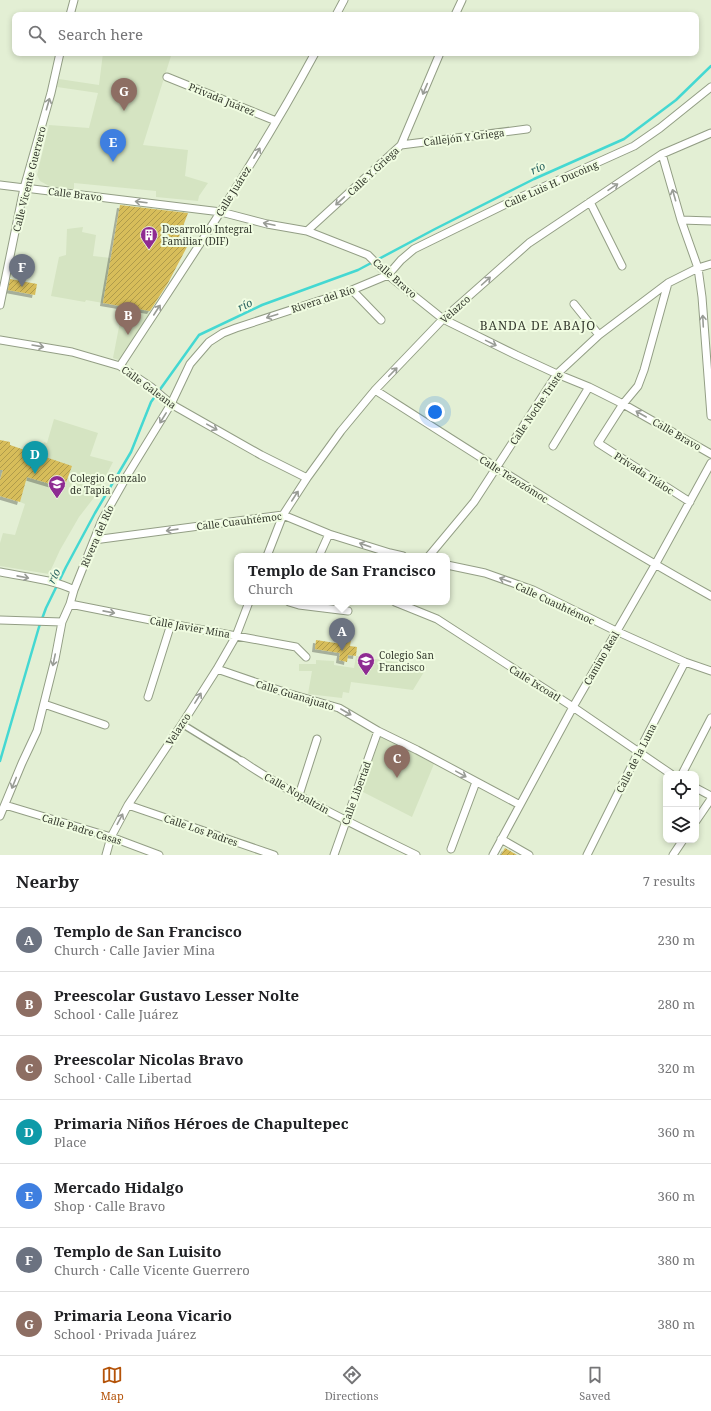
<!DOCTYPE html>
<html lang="en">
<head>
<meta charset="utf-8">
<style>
  :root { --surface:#fff; --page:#f2f2f2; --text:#202124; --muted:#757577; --line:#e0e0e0; --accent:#b45309 }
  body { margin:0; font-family:"Noto Serif",serif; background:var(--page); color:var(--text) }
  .controls { position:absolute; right:12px; bottom:12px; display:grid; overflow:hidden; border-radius:8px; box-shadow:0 2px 6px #0003 }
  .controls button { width:36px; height:36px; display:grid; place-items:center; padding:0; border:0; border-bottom:1px solid var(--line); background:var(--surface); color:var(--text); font:20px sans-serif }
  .you { position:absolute; left:435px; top:412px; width:14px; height:14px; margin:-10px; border:3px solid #fff; border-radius:50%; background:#1a73e8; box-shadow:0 0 0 6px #1a73e833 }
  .badge { display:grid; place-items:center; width:26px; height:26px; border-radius:50%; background:var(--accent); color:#fff; font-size:13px; font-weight:700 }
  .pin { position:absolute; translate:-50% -33px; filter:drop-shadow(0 1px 2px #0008) }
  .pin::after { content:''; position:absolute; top:21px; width:14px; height:12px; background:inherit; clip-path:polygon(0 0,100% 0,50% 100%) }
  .popup { position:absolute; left:234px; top:553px; width:216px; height:52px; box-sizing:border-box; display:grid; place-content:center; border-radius:8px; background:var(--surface); filter:drop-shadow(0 1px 3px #0005); font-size:13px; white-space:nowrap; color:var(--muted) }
  .popup b { font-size:15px; color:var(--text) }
  .popup::after { content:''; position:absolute; left:50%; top:100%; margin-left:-8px; border:8px solid transparent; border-top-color:var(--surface) }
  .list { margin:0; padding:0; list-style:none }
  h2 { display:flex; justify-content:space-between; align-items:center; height:52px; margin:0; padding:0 16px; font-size:17px }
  h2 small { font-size:13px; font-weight:400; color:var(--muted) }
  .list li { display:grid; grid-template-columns:26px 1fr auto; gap:12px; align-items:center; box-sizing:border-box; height:64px; padding:0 16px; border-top:1px solid var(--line) }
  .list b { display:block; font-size:15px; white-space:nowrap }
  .list p { margin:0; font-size:13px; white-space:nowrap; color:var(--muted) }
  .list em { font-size:13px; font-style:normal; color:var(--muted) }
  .icon { flex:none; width:22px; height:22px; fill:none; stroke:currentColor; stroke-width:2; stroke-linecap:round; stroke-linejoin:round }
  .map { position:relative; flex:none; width:711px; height:855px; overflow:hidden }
  .search { position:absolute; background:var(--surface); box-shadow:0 2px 6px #0003; left:12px; right:12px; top:12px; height:44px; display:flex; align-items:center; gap:10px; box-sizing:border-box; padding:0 14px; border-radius:8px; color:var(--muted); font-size:15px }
  .sheet { height:500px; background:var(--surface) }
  nav { display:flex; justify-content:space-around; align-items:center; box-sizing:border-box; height:56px; border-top:1px solid var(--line); background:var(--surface); font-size:11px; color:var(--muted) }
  nav a { display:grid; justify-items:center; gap:2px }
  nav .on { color:var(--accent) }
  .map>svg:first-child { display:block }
  .built { fill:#d5e4c2 }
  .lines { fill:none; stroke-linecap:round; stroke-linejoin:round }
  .stream { stroke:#44d8d2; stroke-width:2.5 }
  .building { fill:url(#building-hatch); filter:url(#shadow) }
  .pedestrian-casing { stroke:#939e85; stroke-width:8 }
  .minor-casing { stroke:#939e85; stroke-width:9 }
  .pedestrian { stroke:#fff; stroke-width:5.5 }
  .minor { stroke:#fff; stroke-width:7 }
  .oneway { stroke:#999c96 }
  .labels { text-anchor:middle; stroke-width:4; stroke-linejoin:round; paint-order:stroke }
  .street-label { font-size:10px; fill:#33382d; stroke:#f0fce1 }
  .poi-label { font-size:10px; fill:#33382d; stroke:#f0fce1; text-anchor:start }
  .water-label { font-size:11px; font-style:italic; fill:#27625f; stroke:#f0fce1 }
  .quarter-label { font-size:12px; letter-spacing:1px; fill:#33382d; stroke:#f0fce1 }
</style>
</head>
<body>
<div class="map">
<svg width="711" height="855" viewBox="0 0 711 855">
  <defs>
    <pattern id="building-hatch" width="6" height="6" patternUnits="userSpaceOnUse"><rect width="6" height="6" fill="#d7bd5a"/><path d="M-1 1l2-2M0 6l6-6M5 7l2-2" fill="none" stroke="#af9b4b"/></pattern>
    <filter id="shadow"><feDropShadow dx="-3" dy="3" stdDeviation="0" flood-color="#0004"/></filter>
  </defs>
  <rect width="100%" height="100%" fill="#e3efd4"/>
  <path class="built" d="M103 53H157L171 56 143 145 188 150 185 176 208 183 199 196 198 201 156 197V191L74 183V189L51 187 40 181 37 175 49 125 89 128 98 93 57 87 59 79 99 85Z
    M83 227 82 232 96 235 93 256 111 258 103 303 86 300 85 302 51 296 59 257 66 255 67 229Z
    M123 306 154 311 121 361 113 358Z
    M54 419 98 433 90 456 113 462 96 495 79 517 60 550 49 574 0 566V543L3 533 15 535 25 504 20 502 27 477 39 455 44 442 47 443Z
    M356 656 427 667 413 690 351 682 349 693 343 692 342 698 308 694 312 671H299V664H316V660L334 661V665L354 668Z
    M381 736 434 764 412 817 361 791Z"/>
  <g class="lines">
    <path class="stream" d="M0 761 39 627 46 608 66 567 95 513 131 452 151 402 199 335 262 305 358 270 435 229 534 179 624 139 676 100 711 66"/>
  </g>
  <path class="building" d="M120 205 188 213 179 237 189 243 168 283 150 311 103 303Z
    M10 279 37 284 35 295 8 290Z
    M0 440 10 442V445L72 466 64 488 27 477 20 502 0 496V480L3 470H0Z
    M343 639 351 640 350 646 357 647 356 656 348 655 347 662 339 660 340 653 315 649 316 640 342 644Z
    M505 848 517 855H501Z"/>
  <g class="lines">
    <defs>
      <path id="pedestrian" d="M182 724 242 761"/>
      <path id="minor" d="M70 15 74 0
        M336 15 344 0
        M455 15 462 0
        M167 77 276 121
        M401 145 527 129
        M662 154 681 220 698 268 702 297 711 416
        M0 185 221 212 267 224 307 231 368 255 388 275 443 319 516 355 557 374 589 387 623 404 711 454
        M590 202 622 266
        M681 220 711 221
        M307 231 401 145 440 53
        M668 283 644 370 638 386 623 404 598 443 690 502
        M352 290 381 320
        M574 304 599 335
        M0 305 24 188 51 93 60 53
        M0 340 72 352 120 366 151 387 171 404 261 455 307 478
        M120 366C187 263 257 161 315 53
        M375 390C486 461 596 532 711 596
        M553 446 589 387
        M94 540 283 515 329 534 390 553 403 556
        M267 556 283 515 307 478 341 431 375 390 443 319 529 243 662 154 711 133
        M319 556 329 534
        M429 556 474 502 557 374 599 335 668 283 698 268 711 264
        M447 565 485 573 533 590 616 631 685 662 711 671
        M0 572C24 577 52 579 74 590
        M289 602 299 605 348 611
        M395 602 437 619 573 707 671 774
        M70 604 171 624 296 647 306 657
        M0 620 62 622
        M217 669 287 693 339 708 378 731 417 750 520 805
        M148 697 171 624
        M44 704 105 725
        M242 761C297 798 357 826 416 855
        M682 774 711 718
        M696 788 711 796
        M299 795 317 739
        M5 805 111 837 159 855
        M128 805 274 855
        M0 816 22 763 37 731 55 659 62 622 70 604 74 590 102 520 128 474 171 404 190 364 209 342 223 333 236 328 352 290 388 275 401 260 414 249 512 201 634 146 660 128 711 87
        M696 821 711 799
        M501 839 529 855
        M451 849 476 782
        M106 855 111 837 128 805 182 724 217 669 236 636 249 602
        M334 855 378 731
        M493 855 573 707 655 565 711 463
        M587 855 638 753 685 662
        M673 855 683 840"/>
    </defs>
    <use href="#pedestrian" class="pedestrian-casing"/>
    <use href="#minor" class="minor-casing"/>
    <use href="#pedestrian" class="pedestrian"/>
    <use href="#minor" class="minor"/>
  </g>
  <defs><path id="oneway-shaft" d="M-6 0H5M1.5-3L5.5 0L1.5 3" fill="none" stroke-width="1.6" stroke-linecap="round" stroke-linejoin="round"/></defs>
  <g class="oneway">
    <use href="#oneway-shaft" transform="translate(425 89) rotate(113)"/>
    <use href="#oneway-shaft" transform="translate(48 104) rotate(-74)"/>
    <use href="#oneway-shaft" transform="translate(257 153) rotate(-59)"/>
    <use href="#oneway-shaft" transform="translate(613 187) rotate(-34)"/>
    <use href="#oneway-shaft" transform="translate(674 195) rotate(-106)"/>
    <use href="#oneway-shaft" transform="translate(340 201) rotate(137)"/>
    <use href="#oneway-shaft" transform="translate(141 202) rotate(-173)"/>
    <use href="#oneway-shaft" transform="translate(269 224) rotate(-168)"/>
    <use href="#oneway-shaft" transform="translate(486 281) rotate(-42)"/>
    <use href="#oneway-shaft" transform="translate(157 310) rotate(-57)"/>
    <use href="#oneway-shaft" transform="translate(272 316) rotate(162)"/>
    <use href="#oneway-shaft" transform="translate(703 321) rotate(-93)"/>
    <use href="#oneway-shaft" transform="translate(491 343) rotate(26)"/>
    <use href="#oneway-shaft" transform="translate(38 346) rotate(10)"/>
    <use href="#oneway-shaft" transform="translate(393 372) rotate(-46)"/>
    <use href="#oneway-shaft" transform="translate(641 414) rotate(-150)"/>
    <use href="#oneway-shaft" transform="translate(163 418) rotate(122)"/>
    <use href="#oneway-shaft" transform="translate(212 427) rotate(29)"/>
    <use href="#oneway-shaft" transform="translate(295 496) rotate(-57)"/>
    <use href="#oneway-shaft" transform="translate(172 530) rotate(172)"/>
    <use href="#oneway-shaft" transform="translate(365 545) rotate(-161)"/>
    <use href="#oneway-shaft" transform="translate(23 577) rotate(11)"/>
    <use href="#oneway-shaft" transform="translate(505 580) rotate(-160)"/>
    <use href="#oneway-shaft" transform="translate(109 612) rotate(11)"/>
    <use href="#oneway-shaft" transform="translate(54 660) rotate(102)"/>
    <use href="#oneway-shaft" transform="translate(198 698) rotate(-58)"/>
    <use href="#oneway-shaft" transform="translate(346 712) rotate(30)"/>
    <use href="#oneway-shaft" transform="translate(461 774) rotate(29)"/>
    <use href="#oneway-shaft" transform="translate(14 783) rotate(112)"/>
    <use href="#oneway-shaft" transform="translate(120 819) rotate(-62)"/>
  </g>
  <defs>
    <symbol id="building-pin" viewBox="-11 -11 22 30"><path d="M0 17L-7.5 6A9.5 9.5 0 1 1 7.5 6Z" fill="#8e2b92" stroke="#f0fce1"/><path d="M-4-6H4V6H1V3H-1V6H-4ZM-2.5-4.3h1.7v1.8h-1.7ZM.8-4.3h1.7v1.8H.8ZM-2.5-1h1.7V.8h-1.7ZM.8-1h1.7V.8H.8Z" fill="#fff"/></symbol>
    <symbol id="school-pin" viewBox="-11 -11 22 30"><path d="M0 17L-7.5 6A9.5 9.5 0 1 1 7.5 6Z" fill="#8e2b92" stroke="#f0fce1"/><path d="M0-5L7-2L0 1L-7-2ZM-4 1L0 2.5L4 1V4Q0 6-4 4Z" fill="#fff"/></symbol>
  </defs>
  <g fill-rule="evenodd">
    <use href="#building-pin" x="139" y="225" width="20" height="27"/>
    <use href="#school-pin" x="47" y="474" width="20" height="27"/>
    <use href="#school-pin" x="356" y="651" width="20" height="27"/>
  </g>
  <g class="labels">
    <g class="street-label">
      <text transform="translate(222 99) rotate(22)" y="4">Privada Juárez</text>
      <text transform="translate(464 137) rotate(-7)" y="4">Callejón Y Griega</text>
      <text transform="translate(373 171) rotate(-43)" y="4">Calle Y Griega</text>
      <text transform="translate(29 179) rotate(-76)" y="4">Calle Vicente Guerrero</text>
      <text transform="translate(551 184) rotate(-24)" y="4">Calle Luis H. Ducoing</text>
      <text transform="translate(233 191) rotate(-58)" y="4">Calle Juárez</text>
      <text transform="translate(75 194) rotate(7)" y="4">Calle Bravo</text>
      <text transform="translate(395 278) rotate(41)" y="4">Calle Bravo</text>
      <text transform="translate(323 299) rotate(-18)" y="4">Rivera del Río</text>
      <text transform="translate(455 309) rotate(-42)" y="4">Velazco</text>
      <text transform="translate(149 387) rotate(36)" y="4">Calle Galeana</text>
      <text transform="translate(536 408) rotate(-56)" y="4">Calle Noche Triste</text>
      <text transform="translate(677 434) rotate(30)" y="4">Calle Bravo</text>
      <text transform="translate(644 473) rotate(33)" y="4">Privada Tláloc</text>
      <text transform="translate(514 479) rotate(32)" y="4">Calle Tezozómoc</text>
      <text transform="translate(239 521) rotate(-7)" y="4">Calle Cuauhtémoc</text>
      <text transform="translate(97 536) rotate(-66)" y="4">Rivera del Río</text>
      <text transform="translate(555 603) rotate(25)" y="4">Calle Cuauhtémoc</text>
      <text transform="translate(190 627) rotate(10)" y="4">Calle Javier Mina</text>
      <text transform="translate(601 658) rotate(-60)" y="4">Camino Real</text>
      <text transform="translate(535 683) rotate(32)" y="4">Calle Ixcoatl</text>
      <text transform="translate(295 695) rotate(17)" y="4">Calle Guanajuato</text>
      <text transform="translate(178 729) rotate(-57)" y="4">Velazco</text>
      <text transform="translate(636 758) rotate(-63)" y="4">Calle de la Luna</text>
      <text transform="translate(297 793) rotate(29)" y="4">Calle Nopaltzin</text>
      <text transform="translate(356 793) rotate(-70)" y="4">Calle Libertad</text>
      <text transform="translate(82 829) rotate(17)" y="4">Calle Padre Casas</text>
      <text transform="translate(201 830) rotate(19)" y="4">Calle Los Padres</text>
    </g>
    <g class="poi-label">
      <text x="162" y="233">Desarrollo Integral<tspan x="162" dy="12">Familiar (DIF)</tspan></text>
      <text x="70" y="482">Colegio Gonzalo<tspan x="70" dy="12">de Tapia</tspan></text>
      <text x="379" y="659">Colegio San<tspan x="379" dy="12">Francisco</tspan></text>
    </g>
    <g class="water-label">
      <text transform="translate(538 168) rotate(-24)" y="4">río</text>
      <text transform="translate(245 305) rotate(-26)" y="4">río</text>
      <text transform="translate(54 576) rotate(-63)" y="4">río</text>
    </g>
    <g class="quarter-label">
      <text x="538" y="330">BANDA DE ABAJO</text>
    </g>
  </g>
</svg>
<div class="controls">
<button><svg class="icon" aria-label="locate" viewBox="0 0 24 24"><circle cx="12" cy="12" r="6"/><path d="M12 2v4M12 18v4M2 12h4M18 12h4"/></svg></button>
<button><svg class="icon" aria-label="layers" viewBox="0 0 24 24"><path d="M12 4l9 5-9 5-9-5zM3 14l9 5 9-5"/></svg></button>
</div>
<div class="you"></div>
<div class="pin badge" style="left:342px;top:651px;background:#6b7280">A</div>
<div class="popup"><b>Templo de San Francisco</b>Church</div>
<div class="pin badge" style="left:128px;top:335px;background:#8d6e63">B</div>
<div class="pin badge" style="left:397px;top:778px;background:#8d6e63">C</div>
<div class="pin badge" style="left:35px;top:474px;background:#0f9aa8">D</div>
<div class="pin badge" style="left:113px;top:162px;background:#3f7fe0">E</div>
<div class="pin badge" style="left:22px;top:287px;background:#6b7280">F</div>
<div class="pin badge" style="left:124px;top:111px;background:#8d6e63">G</div>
<div class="search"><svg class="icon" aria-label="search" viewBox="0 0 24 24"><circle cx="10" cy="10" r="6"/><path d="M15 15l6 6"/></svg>Search here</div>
</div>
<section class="sheet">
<h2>Nearby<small>7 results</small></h2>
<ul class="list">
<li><span class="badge" style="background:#6b7280">A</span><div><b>Templo de San Francisco</b><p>Church · Calle Javier Mina</p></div><em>230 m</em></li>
<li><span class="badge" style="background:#8d6e63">B</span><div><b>Preescolar Gustavo Lesser Nolte</b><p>School · Calle Juárez</p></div><em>280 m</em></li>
<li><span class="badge" style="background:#8d6e63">C</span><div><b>Preescolar Nicolas Bravo</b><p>School · Calle Libertad</p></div><em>320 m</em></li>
<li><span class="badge" style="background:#0f9aa8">D</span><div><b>Primaria Niños Héroes de Chapultepec</b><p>Place</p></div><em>360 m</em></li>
<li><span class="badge" style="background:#3f7fe0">E</span><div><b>Mercado Hidalgo</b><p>Shop · Calle Bravo</p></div><em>360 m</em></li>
<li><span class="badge" style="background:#6b7280">F</span><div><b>Templo de San Luisito</b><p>Church · Calle Vicente Guerrero</p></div><em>380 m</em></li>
<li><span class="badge" style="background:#8d6e63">G</span><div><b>Primaria Leona Vicario</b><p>School · Privada Juárez</p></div><em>380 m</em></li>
</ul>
</section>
<nav>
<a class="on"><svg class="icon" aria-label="map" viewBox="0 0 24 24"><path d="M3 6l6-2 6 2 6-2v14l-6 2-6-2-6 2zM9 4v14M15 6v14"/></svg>Map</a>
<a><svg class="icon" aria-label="directions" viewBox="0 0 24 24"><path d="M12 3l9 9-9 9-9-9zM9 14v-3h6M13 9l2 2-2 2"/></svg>Directions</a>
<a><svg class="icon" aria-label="saved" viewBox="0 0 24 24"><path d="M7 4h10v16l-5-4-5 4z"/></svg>Saved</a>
</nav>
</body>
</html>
